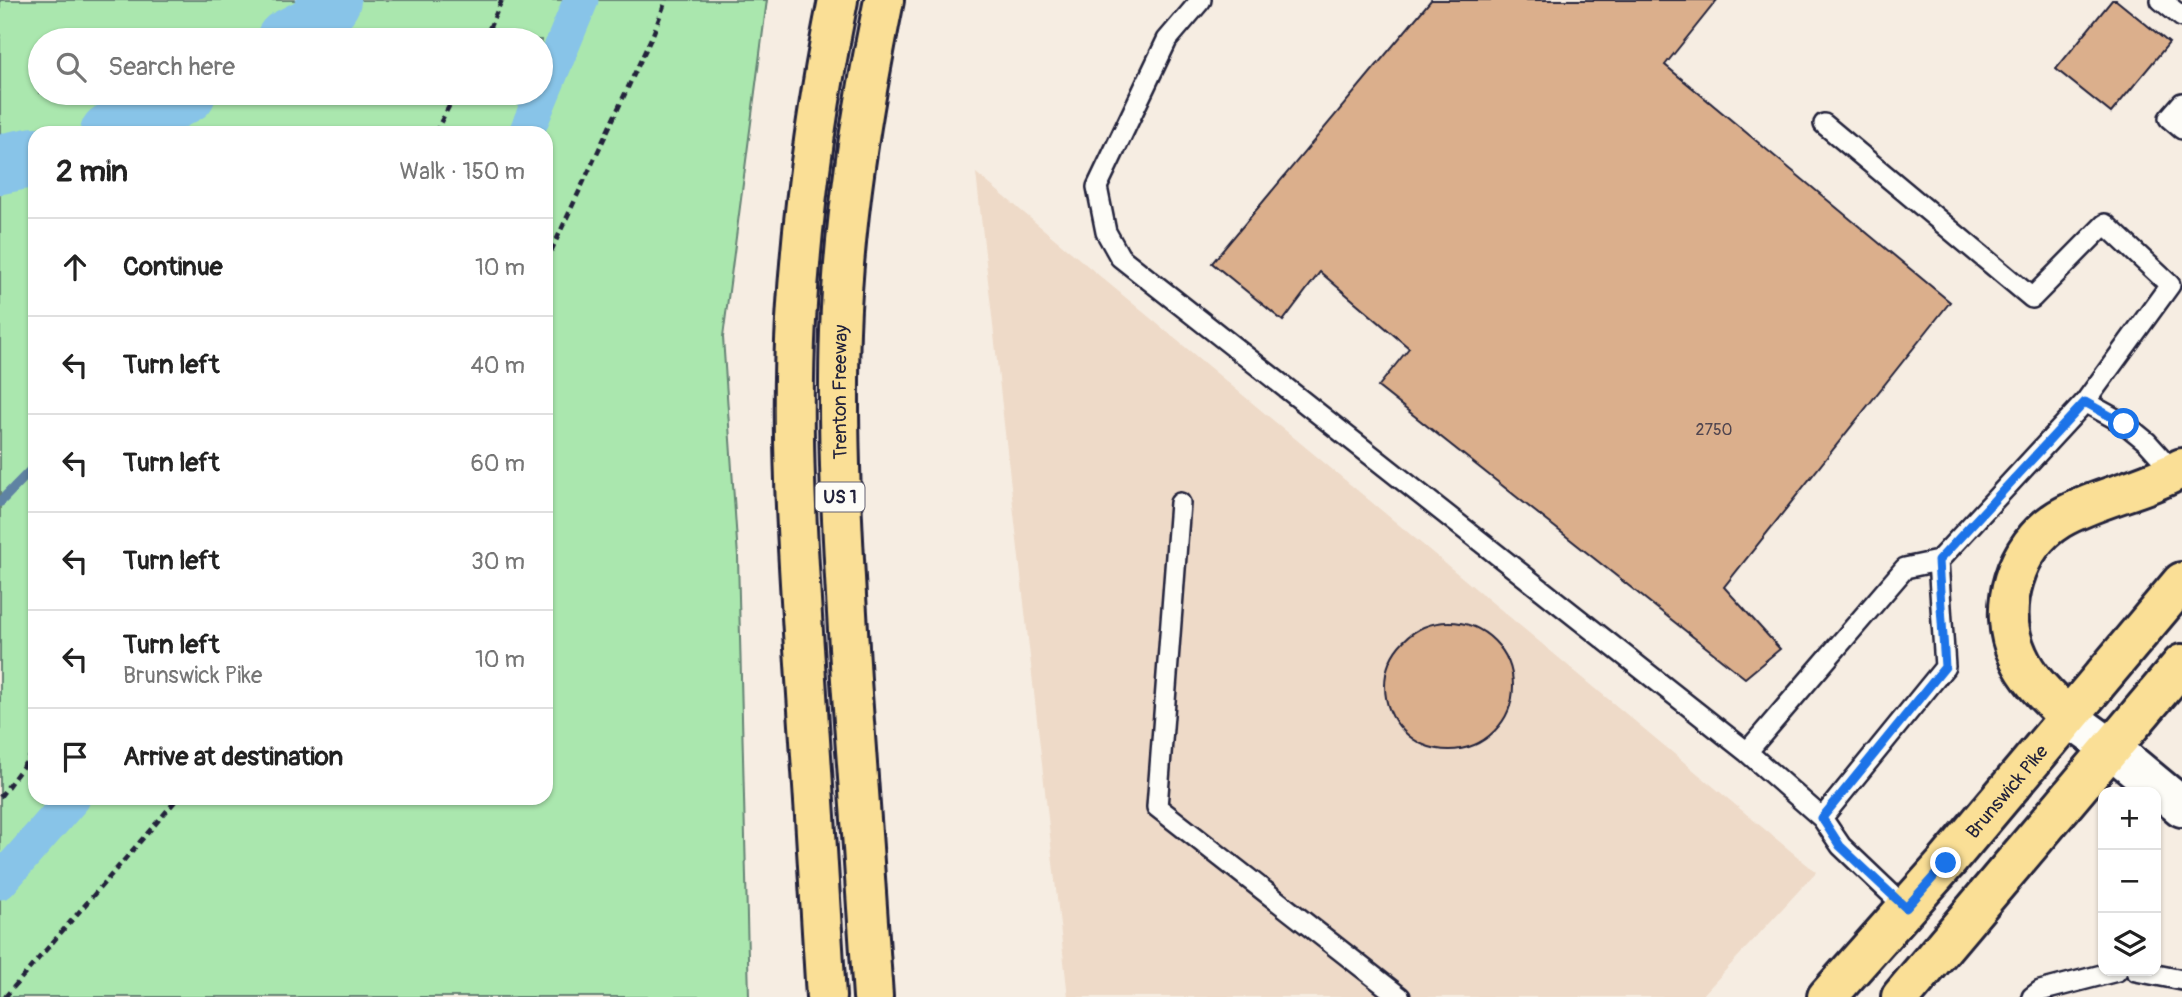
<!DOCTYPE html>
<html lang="en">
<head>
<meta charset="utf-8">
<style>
  :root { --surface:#fff; --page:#f6f6f6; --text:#222; --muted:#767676; --line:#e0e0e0 }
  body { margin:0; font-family:Pangolin,sans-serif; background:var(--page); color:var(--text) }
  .controls { position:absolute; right:21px; bottom:21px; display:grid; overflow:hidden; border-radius:14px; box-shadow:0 2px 5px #0004 }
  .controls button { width:63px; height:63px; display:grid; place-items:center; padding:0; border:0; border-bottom:2px solid var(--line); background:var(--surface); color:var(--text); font:35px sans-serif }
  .stop { position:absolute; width:21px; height:21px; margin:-16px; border:5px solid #1a73e8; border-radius:50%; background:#fff }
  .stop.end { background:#1a73e8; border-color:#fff; box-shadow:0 2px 7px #0008 }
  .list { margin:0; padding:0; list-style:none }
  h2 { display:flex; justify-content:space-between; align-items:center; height:91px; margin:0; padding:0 28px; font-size:30px }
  h2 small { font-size:23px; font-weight:400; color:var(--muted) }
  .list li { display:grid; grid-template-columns:46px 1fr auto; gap:21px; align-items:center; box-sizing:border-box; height:98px; padding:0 28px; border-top:2px solid var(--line) }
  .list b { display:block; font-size:26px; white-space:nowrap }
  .list p { margin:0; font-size:23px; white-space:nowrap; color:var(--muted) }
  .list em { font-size:23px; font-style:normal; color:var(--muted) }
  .icon { flex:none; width:38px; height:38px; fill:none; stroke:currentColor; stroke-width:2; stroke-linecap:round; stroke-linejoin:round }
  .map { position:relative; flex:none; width:2182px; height:997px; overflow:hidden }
  .search { position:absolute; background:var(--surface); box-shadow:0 2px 5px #0004; left:28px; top:28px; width:525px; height:77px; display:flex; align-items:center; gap:18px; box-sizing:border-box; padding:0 24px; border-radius:38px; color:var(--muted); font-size:26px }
  .panel { position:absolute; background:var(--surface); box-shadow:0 2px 5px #0004; left:28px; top:126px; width:525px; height:679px; border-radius:21px }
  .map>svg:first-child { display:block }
  .built { fill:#eedac8 }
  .green { fill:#aae7ae; stroke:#668474; stroke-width:2; fill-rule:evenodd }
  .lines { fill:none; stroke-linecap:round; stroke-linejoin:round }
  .stream { stroke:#5f83a3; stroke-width:10 }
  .canal { stroke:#88c4e8; stroke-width:35 }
  .river { stroke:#88c4e8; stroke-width:60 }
  .building { fill:#dbaf8c; stroke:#22223b; stroke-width:2 }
  .service-casing { stroke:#22223b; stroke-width:24 }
  .tertiary-casing { stroke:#22223b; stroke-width:44 }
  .primary-casing { stroke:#22223b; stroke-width:44 }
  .motorway-casing { stroke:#22223b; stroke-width:44 }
  .path { stroke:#22223b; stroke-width:4.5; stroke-dasharray:7 5; stroke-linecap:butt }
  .service { stroke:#fdfcf7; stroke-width:19 }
  .tertiary { stroke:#fdfcf7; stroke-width:38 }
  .primary { stroke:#fadf96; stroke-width:38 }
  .motorway { stroke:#fadf96; stroke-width:38 }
  .route { stroke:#1a73e8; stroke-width:9 }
  .labels { text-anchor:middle; stroke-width:6; stroke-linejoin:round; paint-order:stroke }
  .number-label { font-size:16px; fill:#50454f }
  .shield { fill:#fdfcf7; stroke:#646373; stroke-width:2 }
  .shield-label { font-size:18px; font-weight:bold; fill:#22223b }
  .street-label { font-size:19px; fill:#22223b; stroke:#fdfcf7 }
</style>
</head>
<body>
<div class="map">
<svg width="2182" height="997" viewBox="0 0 2182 997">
  <rect width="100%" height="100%" fill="#f6ede2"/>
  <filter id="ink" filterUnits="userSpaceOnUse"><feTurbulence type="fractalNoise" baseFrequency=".0143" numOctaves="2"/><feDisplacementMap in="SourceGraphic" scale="14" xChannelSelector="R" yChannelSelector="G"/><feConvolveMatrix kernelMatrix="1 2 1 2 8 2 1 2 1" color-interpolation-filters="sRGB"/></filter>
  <g filter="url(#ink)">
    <path class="built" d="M976 173 1816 872 1701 997H1068Z"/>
    <path class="green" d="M0 0H767L723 337 738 557 749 997H0ZM40 40H541V93H40ZM35 133H546V798H35Z"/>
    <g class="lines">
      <path class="stream" d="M0 502 35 466"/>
      <path class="canal" d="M526 133 581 0
        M0 882 73 798"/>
      <path class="river" d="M286 40 315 25 331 0
        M110 133 186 93
        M0 164 35 157"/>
    </g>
    <path class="building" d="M1431 0H1717L1665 65 1950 302 1724 587 1780 649 1745 678 1378 387 1409 348 1320 272 1283 321 1212 263Z
      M2112 0H2116L2169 43 2111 113 2056 69Z
      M1385 686a64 64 0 1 1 128 0a64 64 0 1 1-128 0Z"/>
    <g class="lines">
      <defs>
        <path id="service" d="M1201 0 1167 40 1097 187 1106 232 1120 257 1747 752
          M2161 0 2182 17
          M2182 103 2169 118 2182 129
          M1824 124 2032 298 2105 224 2170 285 2085 402
          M1180 503 1157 807 1400 997
          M1822 818 1747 752 1905 568 1938 561
          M1906 908 1841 846 1822 818 1945 667 1938 561 2085 402 2125 424 2147 442 2174 472
          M2136 971 2182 980
          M2032 997 2040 991 2117 971"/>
        <path id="tertiary" d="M2068 717 2112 749 2182 807"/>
        <g id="primary">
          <path d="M2068 717C2049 698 2029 681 2018 656 1996 609 2015 546 2059 519 2097 497 2143 490 2182 468"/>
          <path id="s1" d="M1827 997 1946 863 2182 582"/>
          <path d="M1901 997 2182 664"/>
        </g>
        <g id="motorway">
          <path d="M826 997C819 881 812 764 804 648 797 539 790 429 796 320 802 212 817 106 838 0"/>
          <path id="s2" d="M873 997C866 891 859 786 851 680 844 563 836 447 840 331 844 219 862 109 884 0"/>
        </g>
      </defs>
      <use href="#service" class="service-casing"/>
      <use href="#tertiary" class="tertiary-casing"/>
      <use href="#primary" class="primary-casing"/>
      <use href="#motorway" class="motorway-casing"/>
      <path class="path" d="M484 40 502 0
        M435 133 456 93
        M546 262 654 32 666 0
        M0 797 35 750
        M5 997 178 798"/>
      <use href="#service" class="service"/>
      <use href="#tertiary" class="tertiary"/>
      <use href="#primary" class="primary"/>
      <use href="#motorway" class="motorway"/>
    </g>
  </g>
  <g class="lines" filter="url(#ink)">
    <path class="route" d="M1946 863 1906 908 1840 846 1822 818 1945 667 1938 561 2085 402 2124 424"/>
  </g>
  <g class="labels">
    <g class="number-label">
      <text x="1714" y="435">2750</text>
    </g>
    <rect class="shield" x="815.5" y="482.5" width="49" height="29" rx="5"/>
    <g class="shield-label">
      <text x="840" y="503">US 1</text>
    </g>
    <g class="street-label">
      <text dy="7" stroke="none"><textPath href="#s2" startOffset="606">Trenton Freeway</textPath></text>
      <text dy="7" stroke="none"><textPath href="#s1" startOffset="273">Brunswick Pike</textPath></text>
    </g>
  </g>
</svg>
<div class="controls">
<button>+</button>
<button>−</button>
<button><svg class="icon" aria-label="layers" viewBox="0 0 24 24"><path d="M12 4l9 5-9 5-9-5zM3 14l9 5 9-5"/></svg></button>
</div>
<div class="stop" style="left:2124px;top:424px"></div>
<div class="stop end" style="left:1946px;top:863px"></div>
<div class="search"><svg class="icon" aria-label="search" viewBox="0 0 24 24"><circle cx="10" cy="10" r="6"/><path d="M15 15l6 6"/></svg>Search here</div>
<section class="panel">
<h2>2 min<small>Walk · 150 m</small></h2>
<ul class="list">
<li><svg class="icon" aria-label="ahead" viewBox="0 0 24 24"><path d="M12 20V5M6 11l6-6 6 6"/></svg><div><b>Continue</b></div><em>10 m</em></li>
<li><svg class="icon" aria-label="left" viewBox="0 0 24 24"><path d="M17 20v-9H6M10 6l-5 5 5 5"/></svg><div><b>Turn left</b></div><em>40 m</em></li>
<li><svg class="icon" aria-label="left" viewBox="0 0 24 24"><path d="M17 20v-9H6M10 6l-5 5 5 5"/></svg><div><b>Turn left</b></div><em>60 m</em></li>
<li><svg class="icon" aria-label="left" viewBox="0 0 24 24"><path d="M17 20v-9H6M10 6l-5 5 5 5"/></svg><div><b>Turn left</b></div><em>30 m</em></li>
<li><svg class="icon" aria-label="left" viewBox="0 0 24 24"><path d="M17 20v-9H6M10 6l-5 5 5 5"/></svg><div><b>Turn left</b><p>Brunswick Pike</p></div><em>10 m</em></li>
<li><svg class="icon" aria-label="arrive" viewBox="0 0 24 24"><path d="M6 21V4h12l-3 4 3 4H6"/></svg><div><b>Arrive at destination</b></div></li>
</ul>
</section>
</div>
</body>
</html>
